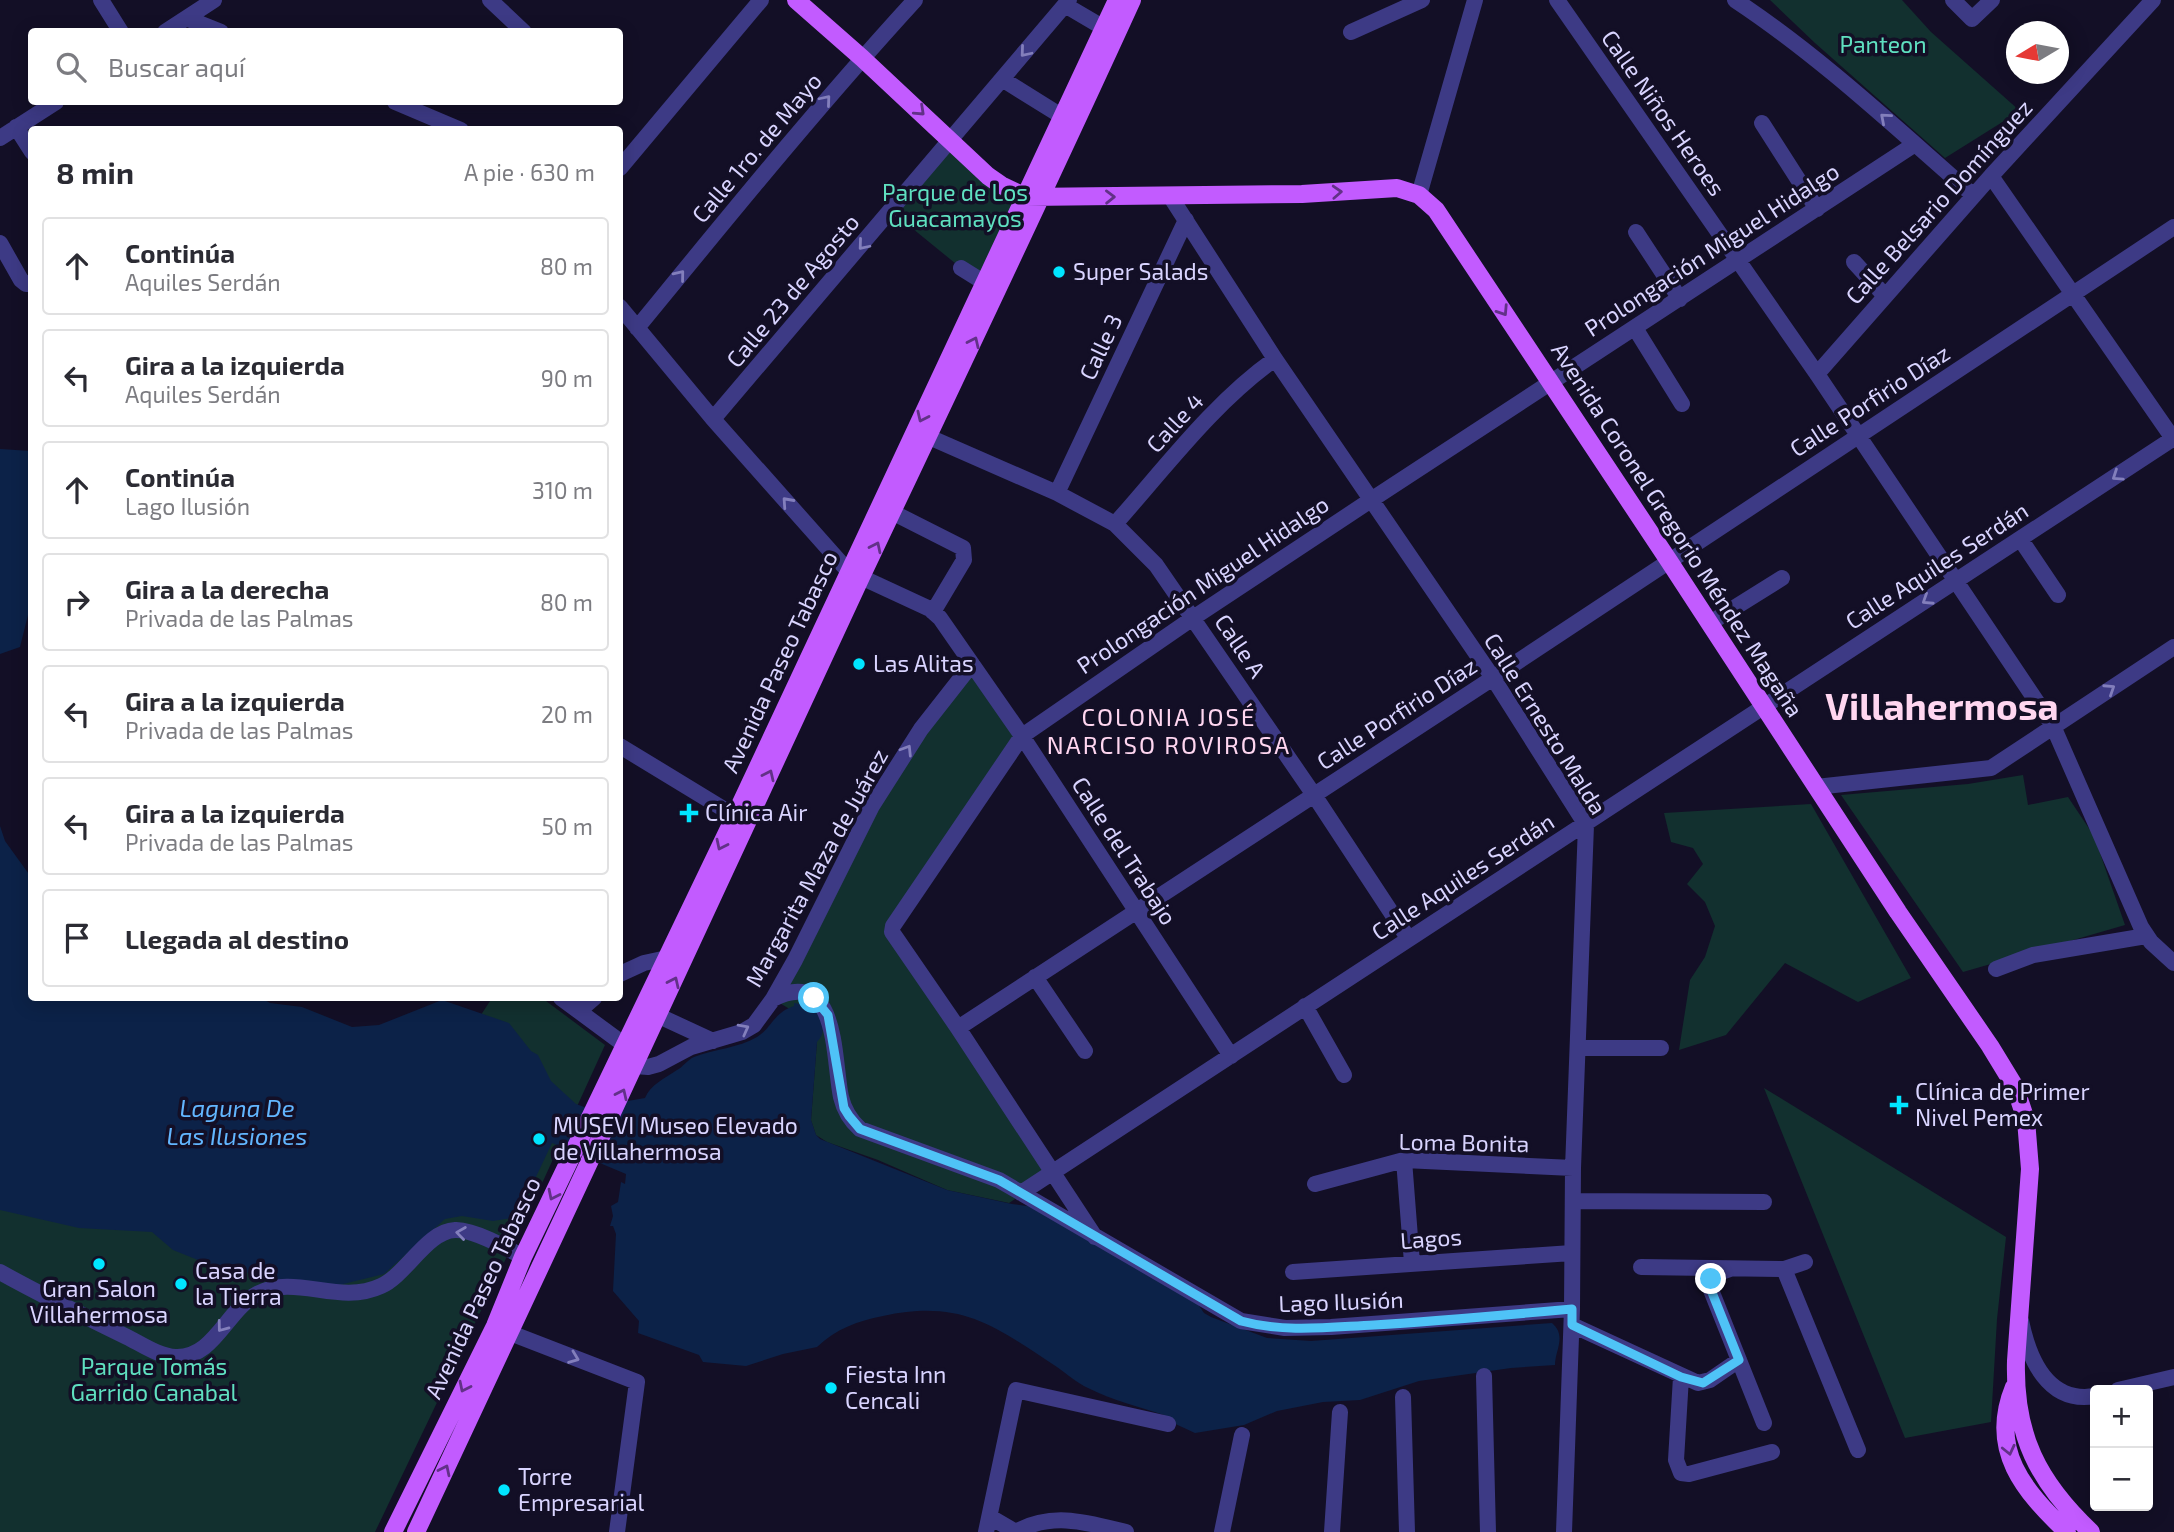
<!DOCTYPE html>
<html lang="es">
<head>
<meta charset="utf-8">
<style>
  :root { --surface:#fff; --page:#f2f2f3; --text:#2b2b33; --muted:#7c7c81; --line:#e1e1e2 }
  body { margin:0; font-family:"Exo 2",sans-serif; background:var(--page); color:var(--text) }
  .controls { position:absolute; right:21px; bottom:21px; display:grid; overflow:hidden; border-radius:7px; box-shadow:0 4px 18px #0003 }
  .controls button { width:63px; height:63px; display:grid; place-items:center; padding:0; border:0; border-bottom:2px solid var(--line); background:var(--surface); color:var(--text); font:35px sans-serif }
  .compass { position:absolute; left:2006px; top:21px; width:63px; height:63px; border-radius:50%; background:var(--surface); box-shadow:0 4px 18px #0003; rotate:260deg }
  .stop { position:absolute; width:21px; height:21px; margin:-16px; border:5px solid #4fc3f7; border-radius:50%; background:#fff }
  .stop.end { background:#4fc3f7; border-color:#fff; box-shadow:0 2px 7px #0008 }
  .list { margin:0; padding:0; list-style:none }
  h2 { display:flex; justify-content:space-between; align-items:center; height:91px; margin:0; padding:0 28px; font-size:30px }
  h2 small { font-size:23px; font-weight:400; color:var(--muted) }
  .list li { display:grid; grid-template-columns:46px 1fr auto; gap:21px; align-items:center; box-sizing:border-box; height:98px; margin:0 14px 14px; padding:0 14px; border:2px solid var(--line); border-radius:7px }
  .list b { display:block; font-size:26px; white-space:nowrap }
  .list p { margin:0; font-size:23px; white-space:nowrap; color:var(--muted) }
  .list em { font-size:23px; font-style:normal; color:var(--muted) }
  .icon { flex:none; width:38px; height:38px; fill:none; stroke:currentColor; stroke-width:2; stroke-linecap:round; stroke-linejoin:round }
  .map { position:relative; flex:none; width:2174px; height:1532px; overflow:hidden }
  .search { position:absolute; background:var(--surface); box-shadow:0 4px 18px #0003; left:28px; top:28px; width:595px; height:77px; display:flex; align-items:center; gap:18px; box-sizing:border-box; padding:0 24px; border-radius:7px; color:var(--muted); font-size:26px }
  .panel { position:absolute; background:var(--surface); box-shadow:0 4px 18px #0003; left:28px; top:126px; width:595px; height:875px; border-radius:7px }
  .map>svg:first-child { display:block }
  .green { fill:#12302f }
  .water { fill:#0c2248 }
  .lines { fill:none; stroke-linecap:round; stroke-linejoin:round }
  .minor { stroke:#3d3a85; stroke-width:16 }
  .major { stroke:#c25bff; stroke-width:18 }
  .oneway { stroke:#837fbc }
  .oneway2 { stroke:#623188 }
  .route { stroke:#4fc3f7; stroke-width:9 }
  .poi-dot { fill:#00e5ff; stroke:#130f26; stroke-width:2.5 }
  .labels { text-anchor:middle; stroke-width:7; stroke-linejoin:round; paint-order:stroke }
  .park-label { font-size:23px; fill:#5fe0c0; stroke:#130f26 }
  .street-label { font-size:23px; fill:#d9d4ff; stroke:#130f26 }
  .poi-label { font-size:23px; fill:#d9d4ff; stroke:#130f26; text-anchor:start }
  .neighbourhood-label { font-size:24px; letter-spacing:2px; fill:#ffd6f0; stroke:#130f26 }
  .water-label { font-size:24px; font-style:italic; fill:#62b6ff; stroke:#130f26 }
  .town-label { font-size:37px; font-weight:bold; fill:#ffd6f0; stroke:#130f26 }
</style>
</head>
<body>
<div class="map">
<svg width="2174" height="1532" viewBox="0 0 2174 1532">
  <rect width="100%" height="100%" fill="#130f26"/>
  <path class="green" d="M1770 0H1902L1931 32 2020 111 1945 158 1815 43Z
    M952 140 1021 210 985 283 961 268 891 211Z
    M972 664 1022 736 893 926 1055 1172 1009 1203 947 1190 878 1160 827 1142 816 1135 811 1120 817 1041 788 1008 773 999 872 806Z
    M2023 775 2028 805 2068 797 2094 836 2125 925 1963 972 1841 795 1968 784Z
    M1811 804 1911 978 1858 1002 1785 963 1726 1035 1679 1050 1690 980 1705 957 1715 926 1705 902 1687 884 1703 864 1693 848 1671 842 1664 813Z
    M492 998H542L605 1045 544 1179 375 1532H0V1186L477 1021Z
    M1764 1088 2006 1237 1997 1319 1991 1422 1905 1438Z"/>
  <path class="water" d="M0 449 31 451V603L20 647 0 654Z
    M0 826 5 841 31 877 32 998H261L270 1003 302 1007 352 1027 379 1025 442 1000 509 1023 531 1051 538 1055 551 1081 576 1104 587 1108 645 1098C650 1085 665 1078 677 1070 683 1067 687 1060 694 1057 715 1049 738 1048 757 1037 772 1028 773 1013 794 1006V1003L806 1005 816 1011C822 1022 827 1032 817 1042L811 1120 816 1135 820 1139 947 1190 1012 1204 1049 1209 1184 1284 1204 1313 1211 1317 1267 1338 1311 1341 1552 1323C1567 1336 1555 1350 1555 1365L1511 1368 1419 1381 1360 1400 1323 1402 1277 1411 1244 1425 1195 1433 1169 1421 1164 1415C1139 1407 1112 1400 1088 1388 1077 1383 1067 1374 1057 1367 994 1326 962 1299 883 1316 857 1321 836 1329 817 1347L783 1354 746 1366 703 1362 699 1355 638 1333 639 1321 613 1291 616 1234 613 1226H610L613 1216 611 1206 618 1202 621 1182 625 1184 626 1174 552 1143 517 1217 493 1221 462 1216 445 1219 384 1274 323 1289 208 1264 173 1250 152 1232 79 1228 0 1210Z"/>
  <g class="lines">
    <path class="minor" d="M101 0 121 32
      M490 0 524 32
      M1557 0 1817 374 2053 726 2141 927 2151 942 2174 963
      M1735 0C1821 57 1896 128 1973 195
      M1953 0 1972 19 1992 0
      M1065 5 1104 28
      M186 18 221 32
      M165 32 214 0
      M1351 32 1422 0
      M1002 79 1063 117
      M395 102 461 130
      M1762 123 1817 209
      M16 127 32 152
      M0 138 56 102
      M620 168 761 0
      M1991 176 2174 440
      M1419 195 1475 0
      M1170 196 1275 359 1493 678 1586 825 1573 1168 1572 1309 1564 1532
      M1636 232 1680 299
      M0 243 21 280 26 284H32
      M1854 262 1885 296
      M961 268 985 283
      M620 307 713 419 848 571 930 609 940 618 1022 736 1231 1056
      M637 328C728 217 818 106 915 0
      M1635 328 1682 404
      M1817 374 1991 176 2153 0
      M713 419 1069 0
      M929 437 1057 493 1115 524 1156 565 1314 795 1408 938
      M1057 493 1186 220
      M892 512 963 548 964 560 933 612
      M1115 524C1165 468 1213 403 1275 359
      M2021 540 2058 595
      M1710 623 1782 578
      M620 746 735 816
      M1816 787 1991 768 2174 647
      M1996 969 2033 955 2146 936
      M620 974 644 963 667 958
      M1035 977 1085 1051
      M561 998 626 1046
      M773 999C839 965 833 1060 841 1097 844 1110 850 1120 860 1129L999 1180 1241 1321 1285 1328 1331 1327 1572 1309
      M1305 1006 1344 1075
      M579 1011 594 998
      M659 1016 713 1041
      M958 1028 1493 678 2174 227
      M1578 1048H1661
      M635 1066 648 1067 659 1064 691 1047 742 1032 754 1025 773 999 795 960 872 806 921 729 972 664
      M1404 1160 1412 1263
      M1315 1184 1404 1160 1573 1168
      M1021 1193 2174 438
      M1573 1201 1764 1202
      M1095 1237 958 1028 892 932 893 926 1022 736 1193 618 1371 500 1915 144
      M1641 1267 1784 1269 1805 1262
      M1730 1269 1713 1275 1711 1290 1764 1423
      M1784 1269 1858 1450
      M0 1272C41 1295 84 1316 127 1337 141 1344 160 1357 176 1357 214 1358 226 1311 257 1294 296 1273 338 1306 381 1286 406 1275 427 1231 455 1230 473 1229 507 1248 523 1257
      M1293 1272 1572 1253
      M2021 1321C2029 1359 2048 1404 2095 1396
      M1572 1325 1698 1383 1710 1380 1739 1360
      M500 1329 637 1382 617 1532
      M1484 1376 1488 1532
      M1681 1377 1676 1460 1681 1473 1689 1474 1772 1452
      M2118 1390 2174 1377
      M1403 1397 1407 1532
      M990 1517 1016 1532C1052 1511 1089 1523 1126 1532
      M986 1532 1016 1390 1168 1424
      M1222 1532 1242 1435
      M1332 1532 1340 1412"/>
    <path class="major" d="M796 0 862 58 988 176 1001 185 1026 197 1302 194 1397 188 1419 195 1436 210 1669 561 1898 912 1990 1046 2015 1087 2026 1120 2030 1169 2016 1361C2014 1435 2038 1482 2091 1532
      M2014 1387C1988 1450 2024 1491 2067 1532
      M393 1532 495 1326 523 1257 735 816 1117 0
      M416 1532C567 1215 711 894 861 577 952 385 1044 193 1132 0"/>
  </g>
  <defs><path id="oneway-chevron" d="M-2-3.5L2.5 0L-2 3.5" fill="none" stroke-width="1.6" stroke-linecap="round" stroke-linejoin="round" transform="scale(1.75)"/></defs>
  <g class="oneway">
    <use href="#oneway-chevron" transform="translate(1025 52) rotate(130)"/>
    <use href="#oneway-chevron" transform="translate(826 100) rotate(-50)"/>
    <use href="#oneway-chevron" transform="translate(1885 118) rotate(-139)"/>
    <use href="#oneway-chevron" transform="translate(863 245) rotate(130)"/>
    <use href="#oneway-chevron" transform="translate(680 275) rotate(-51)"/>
    <use href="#oneway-chevron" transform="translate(2117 476) rotate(146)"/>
    <use href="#oneway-chevron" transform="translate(787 502) rotate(-132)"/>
    <use href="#oneway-chevron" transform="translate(1927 600) rotate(147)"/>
    <use href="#oneway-chevron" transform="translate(2110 689) rotate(-33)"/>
    <use href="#oneway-chevron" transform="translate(907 750) rotate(-58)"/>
    <use href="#oneway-chevron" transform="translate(744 1029) rotate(-28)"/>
    <use href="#oneway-chevron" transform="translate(461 1233) rotate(-172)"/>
    <use href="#oneway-chevron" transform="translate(222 1327) rotate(127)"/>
    <use href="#oneway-chevron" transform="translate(574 1358) rotate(21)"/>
  </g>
  <g class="oneway2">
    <use href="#oneway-chevron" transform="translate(920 111) rotate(43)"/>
    <use href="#oneway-chevron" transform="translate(1337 192) rotate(-3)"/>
    <use href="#oneway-chevron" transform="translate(1110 197) rotate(-1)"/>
    <use href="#oneway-chevron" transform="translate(1503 311) rotate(57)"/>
    <use href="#oneway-chevron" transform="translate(974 342) rotate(-65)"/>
    <use href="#oneway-chevron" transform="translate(922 417) rotate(115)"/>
    <use href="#oneway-chevron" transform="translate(876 547) rotate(-64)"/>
    <use href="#oneway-chevron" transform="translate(769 775) rotate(-65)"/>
    <use href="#oneway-chevron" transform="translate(721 845) rotate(116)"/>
    <use href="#oneway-chevron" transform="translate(674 982) rotate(-65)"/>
    <use href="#oneway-chevron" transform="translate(622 1094) rotate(-65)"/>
    <use href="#oneway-chevron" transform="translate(553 1195) rotate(116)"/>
    <use href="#oneway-chevron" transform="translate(464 1387) rotate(116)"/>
    <use href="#oneway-chevron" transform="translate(2009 1450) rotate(77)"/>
    <use href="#oneway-chevron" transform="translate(445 1470) rotate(-64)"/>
  </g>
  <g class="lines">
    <path class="route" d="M814 998 828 1015 844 1108 849 1116 860 1129 999 1180 1241 1321C1285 1333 1330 1327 1374 1325 1440 1321 1506 1315 1572 1309V1325L1681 1377 1703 1383 1739 1360 1711 1290V1279"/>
  </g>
  <g class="poi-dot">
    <circle cx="1059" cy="272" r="7"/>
    <circle cx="859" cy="664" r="7"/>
    <path d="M685.5 802.5h7v7h7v7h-7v7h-7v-7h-7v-7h7z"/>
    <path d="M1895.5 1094.5h7v7h7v7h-7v7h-7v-7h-7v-7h7z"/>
    <circle cx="539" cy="1139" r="7"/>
    <circle cx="99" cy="1264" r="7"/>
    <circle cx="181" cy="1284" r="7"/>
    <circle cx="831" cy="1388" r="7"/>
    <circle cx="504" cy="1490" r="7"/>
  </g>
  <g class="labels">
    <g class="park-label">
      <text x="1883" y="53">Panteon</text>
      <text x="955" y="201">Parque de Los<tspan x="955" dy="26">Guacamayos</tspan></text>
      <text x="154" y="1375">Parque Tomás<tspan x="154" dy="26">Garrido Canabal</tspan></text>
    </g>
    <g class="street-label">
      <text transform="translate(1663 113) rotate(55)" y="8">Calle Niños Heroes</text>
      <text transform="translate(757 148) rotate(-50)" y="8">Calle 1ro. de Mayo</text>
      <text transform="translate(1939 202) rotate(-48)" y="8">Calle Belsario Domínguez</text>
      <text transform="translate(1712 250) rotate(-33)" y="8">Prolongación Miguel Hidalgo</text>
      <text transform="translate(793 291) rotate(-50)" y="8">Calle 23 de Agosto</text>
      <text transform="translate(1101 347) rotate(-65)" y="8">Calle 3</text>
      <text transform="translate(1870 401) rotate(-33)" y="8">Calle Porfirio Díaz</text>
      <text transform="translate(1175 423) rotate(-47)" y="8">Calle 4</text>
      <text transform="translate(1677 530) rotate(57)" y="8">Avenida Coronel Gregorio Méndez Magaña</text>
      <text transform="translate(1937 566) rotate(-33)" y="8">Calle Aquiles Serdán</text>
      <text transform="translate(1203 585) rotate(-34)" y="8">Prolongación Miguel Hidalgo</text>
      <text transform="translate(1240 646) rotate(56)" y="8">Calle A</text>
      <text transform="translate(780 662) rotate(-65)" y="8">Avenida Paseo Tabasco</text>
      <text transform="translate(1397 714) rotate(-33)" y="8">Calle Porfirio Díaz</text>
      <text transform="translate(1545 724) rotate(58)" y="8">Calle Ernesto Malda</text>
      <text transform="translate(1124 851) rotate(57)" y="8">Calle del Trabajo</text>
      <text transform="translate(817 868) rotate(-61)" y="8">Margarita Maza de Juárez</text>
      <text transform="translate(1463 877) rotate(-33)" y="8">Calle Aquiles Serdán</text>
      <text transform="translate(1464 1143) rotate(1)" y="8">Loma Bonita</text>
      <text transform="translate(1431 1239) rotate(-4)" y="8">Lagos</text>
      <text transform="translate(483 1288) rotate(-65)" y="8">Avenida Paseo Tabasco</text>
      <text transform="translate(1341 1302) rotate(-2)" y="8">Lago Ilusión</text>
    </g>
    <g class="poi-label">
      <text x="1073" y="280">Super Salads</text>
      <text x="873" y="672">Las Alitas</text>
      <text x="705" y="821">Clínica Air</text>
      <text x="1915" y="1100">Clínica de Primer<tspan x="1915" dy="26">Nivel Pemex</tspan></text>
      <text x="553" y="1134">MUSEVI Museo Elevado<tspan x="553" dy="26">de Villahermosa</tspan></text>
      <text x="195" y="1279">Casa de<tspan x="195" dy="26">la Tierra</tspan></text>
      <text x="99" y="1297" text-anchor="middle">Gran Salon<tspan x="99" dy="26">Villahermosa</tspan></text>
      <text x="845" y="1383">Fiesta Inn<tspan x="845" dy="26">Cencali</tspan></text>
      <text x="518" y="1485">Torre<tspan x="518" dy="26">Empresarial</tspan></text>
    </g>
    <g class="neighbourhood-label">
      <text x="1169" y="726">COLONIA JOSÉ<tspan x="1169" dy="28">NARCISO ROVIROSA</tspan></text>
    </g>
    <g class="water-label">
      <text x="237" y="1117">Laguna De<tspan x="237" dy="28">Las Ilusiones</tspan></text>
    </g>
    <g class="town-label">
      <text x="1942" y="720">Villahermosa</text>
    </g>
  </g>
</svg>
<div class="controls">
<button>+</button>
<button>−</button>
</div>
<svg class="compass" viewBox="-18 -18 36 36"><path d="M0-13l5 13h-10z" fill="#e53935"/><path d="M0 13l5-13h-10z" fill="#7c7c81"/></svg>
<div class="stop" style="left:814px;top:998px"></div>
<div class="stop end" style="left:1711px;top:1279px"></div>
<div class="search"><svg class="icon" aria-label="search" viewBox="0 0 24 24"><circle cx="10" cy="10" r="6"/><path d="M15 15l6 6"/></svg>Buscar aquí</div>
<section class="panel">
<h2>8 min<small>A pie · 630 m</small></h2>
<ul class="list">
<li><svg class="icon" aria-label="ahead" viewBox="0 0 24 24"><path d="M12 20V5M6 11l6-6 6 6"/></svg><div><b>Continúa</b><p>Aquiles Serdán</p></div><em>80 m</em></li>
<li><svg class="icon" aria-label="left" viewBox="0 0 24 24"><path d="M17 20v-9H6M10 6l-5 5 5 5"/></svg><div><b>Gira a la izquierda</b><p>Aquiles Serdán</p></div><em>90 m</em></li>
<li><svg class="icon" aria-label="ahead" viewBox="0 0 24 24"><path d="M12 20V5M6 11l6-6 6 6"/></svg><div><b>Continúa</b><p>Lago Ilusión</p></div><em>310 m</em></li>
<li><svg class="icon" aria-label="right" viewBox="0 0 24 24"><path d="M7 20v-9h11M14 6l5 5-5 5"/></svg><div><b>Gira a la derecha</b><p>Privada de las Palmas</p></div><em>80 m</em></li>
<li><svg class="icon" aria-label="left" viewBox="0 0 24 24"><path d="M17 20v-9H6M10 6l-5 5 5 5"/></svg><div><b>Gira a la izquierda</b><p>Privada de las Palmas</p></div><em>20 m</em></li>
<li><svg class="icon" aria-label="left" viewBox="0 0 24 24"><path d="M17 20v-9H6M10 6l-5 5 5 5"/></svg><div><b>Gira a la izquierda</b><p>Privada de las Palmas</p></div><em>50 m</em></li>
<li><svg class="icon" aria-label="arrive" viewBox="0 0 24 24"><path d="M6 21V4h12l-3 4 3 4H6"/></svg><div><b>Llegada al destino</b></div></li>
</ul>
</section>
</div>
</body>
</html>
